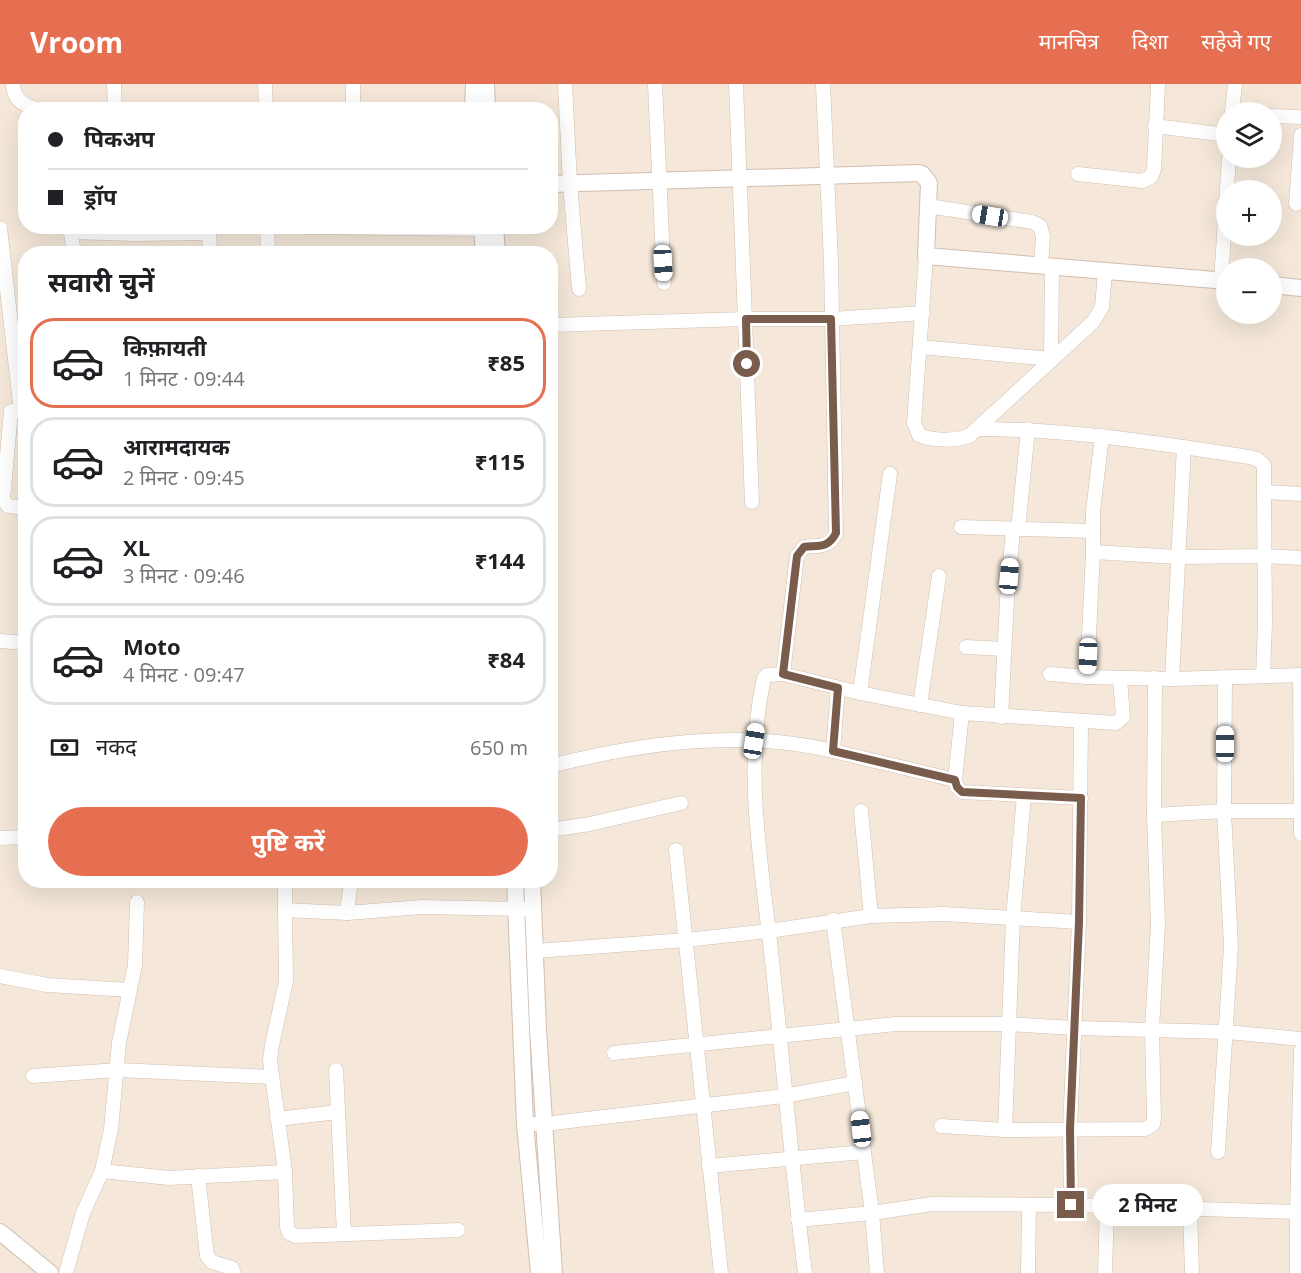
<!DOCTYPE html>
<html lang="hi">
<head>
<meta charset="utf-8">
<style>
	:root { --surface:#fff; --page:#f2f2f2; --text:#202124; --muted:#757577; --line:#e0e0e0; --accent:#e76f51 }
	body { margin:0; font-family:"Open Sans","Noto Sans Devanagari",sans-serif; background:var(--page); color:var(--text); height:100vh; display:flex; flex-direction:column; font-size:22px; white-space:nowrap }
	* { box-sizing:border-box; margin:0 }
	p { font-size:20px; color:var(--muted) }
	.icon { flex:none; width:33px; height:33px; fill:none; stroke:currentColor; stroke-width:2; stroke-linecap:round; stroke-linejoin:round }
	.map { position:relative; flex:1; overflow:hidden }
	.side { position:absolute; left:18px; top:162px; width:540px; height:642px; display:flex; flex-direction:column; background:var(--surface); border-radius:24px; box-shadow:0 6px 24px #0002 }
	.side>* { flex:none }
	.guide { position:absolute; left:18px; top:18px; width:540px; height:132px; border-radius:24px; box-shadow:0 6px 24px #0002; display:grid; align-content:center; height:132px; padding:0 30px; background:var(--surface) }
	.controls { position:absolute; left:1216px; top:18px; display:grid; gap:12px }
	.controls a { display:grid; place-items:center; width:66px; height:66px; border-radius:50%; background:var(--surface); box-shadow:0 6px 24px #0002; font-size:30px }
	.end { position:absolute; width:27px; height:27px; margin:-14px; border:8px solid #7a5c4d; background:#fff; box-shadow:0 0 0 3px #fff }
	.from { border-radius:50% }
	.bubble { position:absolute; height:42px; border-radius:21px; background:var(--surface); box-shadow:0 6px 24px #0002; font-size:20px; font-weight:700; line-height:42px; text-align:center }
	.car { position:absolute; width:18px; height:36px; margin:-18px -9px; border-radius:8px; box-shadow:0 0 4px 2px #0007; background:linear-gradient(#fff 24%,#345 0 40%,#fff 0 76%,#345 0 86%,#fff 0) }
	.guide b { display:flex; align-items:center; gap:21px; height:57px; font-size:22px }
	.guide b+b { border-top:2px solid var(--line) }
	.guide i { width:15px; height:15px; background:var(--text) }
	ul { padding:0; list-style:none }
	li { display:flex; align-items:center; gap:18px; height:90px; margin:0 12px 9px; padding:0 18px; border:3px solid var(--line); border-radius:24px }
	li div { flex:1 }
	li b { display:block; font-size:22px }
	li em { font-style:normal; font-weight:700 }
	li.current { border-color:var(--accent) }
	li>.icon { width:54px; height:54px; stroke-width:1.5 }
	h2 { padding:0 30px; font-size:27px; line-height:72px }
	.pay { display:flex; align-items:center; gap:15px; height:66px; padding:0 30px; font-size:22px }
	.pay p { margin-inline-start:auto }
	.primary-button { display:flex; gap:12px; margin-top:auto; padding:12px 30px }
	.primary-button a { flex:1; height:69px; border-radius:36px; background:var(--accent); color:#fff; font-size:24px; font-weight:700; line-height:69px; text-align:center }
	header { display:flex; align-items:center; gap:36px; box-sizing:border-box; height:84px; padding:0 30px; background:var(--accent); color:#fff }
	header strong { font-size:28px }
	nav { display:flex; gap:33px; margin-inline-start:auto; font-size:21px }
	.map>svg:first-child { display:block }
	.residential { fill:#f5e8da; fill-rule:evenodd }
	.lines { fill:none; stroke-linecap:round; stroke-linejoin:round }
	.minor-casing { stroke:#d1beb0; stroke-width:15 }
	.tertiary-casing { stroke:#d1beb0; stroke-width:18 }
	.minor { stroke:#fff; stroke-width:14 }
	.tertiary { stroke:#fff; stroke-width:16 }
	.route { stroke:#7a5c4d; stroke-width:8 }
</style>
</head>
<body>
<header>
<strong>Vroom</strong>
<nav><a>मानचित्र</a><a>दिशा</a><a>सहेजे गए</a></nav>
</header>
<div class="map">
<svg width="1301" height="1189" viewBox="0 0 1301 1189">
	<rect width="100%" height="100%" fill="#fdf6ec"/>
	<!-- residential -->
	<path class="residential" d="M 0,0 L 1301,0 L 1301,1189 L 0,1189 ZM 26,26 L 550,26 L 550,142 L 26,142 ZM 1227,28 L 1272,28 L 1272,74 L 1227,74 ZM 1227,106 L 1272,106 L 1272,152 L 1227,152 ZM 26,170 L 550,170 L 550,796 L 26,796 ZM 1227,184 L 1272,184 L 1272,230 L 1227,230 Z"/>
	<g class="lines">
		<defs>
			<g id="minor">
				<path d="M 13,0 C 14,18 24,21 40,26"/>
				<path d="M 114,0 L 115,26"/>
				<path d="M 265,0 L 266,26"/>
				<path d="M 353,0 L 353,26"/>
				<path d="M 565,0 L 570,100 L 579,205"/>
				<path d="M 655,0 L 664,199"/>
				<path d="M 736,0 L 752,418"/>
				<path d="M 1232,28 L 1235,0"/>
				<path d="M 1272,32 L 1301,33"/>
				<path d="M 1155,42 L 1227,51"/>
				<path d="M 1078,90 L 1142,97 L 1151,93 L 1154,85 L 1158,0"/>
				<path d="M 1296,120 L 1301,51"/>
				<path d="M 928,122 L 1032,138 L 1040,142 L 1043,152 L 1041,182"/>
				<path d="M 70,142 L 74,170"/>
				<path d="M 209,142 L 210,170"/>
				<path d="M 267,142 L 268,170"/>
				<path d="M 282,142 L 307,142"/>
				<path d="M 307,143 L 482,145"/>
				<path d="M 0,144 L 21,328"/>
				<path d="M 71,148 L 135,150 L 209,149"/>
				<path d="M 926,172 L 914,339 L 919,351 C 933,357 954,357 969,352 L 1093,238 L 1102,223 L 1105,188"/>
				<path d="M 1221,197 L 1229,74"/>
				<path d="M 550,241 L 746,235 L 831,235 L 923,229"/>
				<path d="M 921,263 L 1051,275 L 1052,183"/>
				<path d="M 11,327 L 3,415 L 8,422 L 26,424"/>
				<path d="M 978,345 C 1069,345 1159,359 1249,373 L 1257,375 L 1264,381 L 1264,408 L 1301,410"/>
				<path d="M 1102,352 L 1093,427 L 1093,468 L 1178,473 L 1264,472 L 1301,474"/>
				<path d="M 961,443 L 1093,447"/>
				<path d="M 1018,445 L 1028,345"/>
				<path d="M 0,557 L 26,559"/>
				<path d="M 966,563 L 1004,565"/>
				<path d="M 783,590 L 797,472 L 804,463 C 819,461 828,465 836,449 L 831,178 L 823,0"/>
				<path d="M 1050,590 L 1087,593 L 1093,468"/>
				<path d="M 1300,591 L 1301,750"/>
				<path d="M 1263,592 L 1265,539 L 1264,408"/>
				<path d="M 1087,593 L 1172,595 L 1301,591"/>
				<path d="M 1172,595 L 1184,363"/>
				<path d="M 860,609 L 890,390"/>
				<path d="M 920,621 L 939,492"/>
				<path d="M 1001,633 L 1007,516 L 1013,445"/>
				<path d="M 1081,637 L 1079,838 L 1070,1045 L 1071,1121 L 1297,1128"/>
				<path d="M 833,667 L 955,696 L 962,629"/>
				<path d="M 550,682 C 641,659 740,645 833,667 L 838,604"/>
				<path d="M 955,696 L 957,703 L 962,708 L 1081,714"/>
				<path d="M 1024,712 L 1013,834 L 1005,1046 L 1145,1045 L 1153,1040 L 1154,1034 L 1152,946 L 1158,840 L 1154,731 L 1155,594"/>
				<path d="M 861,727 L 871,832"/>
				<path d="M 1154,731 L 1224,727 L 1301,727"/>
				<path d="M 550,746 L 590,740 L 681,719"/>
				<path d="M 0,754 L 26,753"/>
				<path d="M 676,766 L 721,1189"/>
				<path d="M 285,826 L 285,796"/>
				<path d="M 347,829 L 351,796"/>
				<path d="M 833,836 L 872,1129 L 877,1189"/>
				<path d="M 536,867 L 686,856 L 769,847 L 871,832 L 944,830 L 1079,838"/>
				<path d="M 0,892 L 47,901 L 130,906"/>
				<path d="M 1301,966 L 1297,1128 L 1297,1145 L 1301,1146"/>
				<path d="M 614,969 L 896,940 L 1008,940 L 1073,944 L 1227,948 L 1301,955"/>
				<path d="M 336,986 L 344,1149"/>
				<path d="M 33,992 L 118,986 L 271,993"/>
				<path d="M 277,1035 L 338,1028"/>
				<path d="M 525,1040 L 544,1040 L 784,1012 L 855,999"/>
				<path d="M 941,1042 L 1005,1046"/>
				<path d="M 1218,1068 L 1231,862 L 1224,727 L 1225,593"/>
				<path d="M 709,1082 L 864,1068"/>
				<path d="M 102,1087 L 169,1094 L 285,1088"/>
				<path d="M 198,1092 L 207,1172 L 212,1178 L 232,1184 L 234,1189"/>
				<path d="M 1190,1125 L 1192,1189"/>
				<path d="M 798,1136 L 872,1129 L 932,1120 L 1071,1121"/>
				<path d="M 458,1146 L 296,1152 L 289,1149 L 287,1143 L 285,1088 L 270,976 L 272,961 L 286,897 L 285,826 L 347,829 L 422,823 L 525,825"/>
				<path d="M 66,1189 L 83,1129 L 102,1087 L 111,1045 L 119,959 L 135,881 L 137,818"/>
				<path d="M 805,1189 C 792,1085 783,980 772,876 C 762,782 743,688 764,594 L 767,591 L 783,590 L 860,609 L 962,629 L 1116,639 L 1123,633 L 1120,594"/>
				<path d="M 1028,1189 L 1029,1121"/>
				<path d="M 1105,1189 L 1107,1122"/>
				<path d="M 1297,1189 L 1297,1145"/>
			</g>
			<g id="tertiary">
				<path d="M 486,0 L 487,26"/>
				<path d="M 473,26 L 474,0"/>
				<path d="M 550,100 L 919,89 L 922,90 L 929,99 L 926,172 L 1227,197"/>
				<path d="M 482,142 L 484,170"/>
				<path d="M 495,142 L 497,170"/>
				<path d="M 1272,201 L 1301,204"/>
				<path d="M 515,796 L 525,1040 L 539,1189"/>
				<path d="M 532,796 L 538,946 L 554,1189"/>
				<path d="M 0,1148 L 50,1189"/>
			</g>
		</defs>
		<!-- minor casing -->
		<use href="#minor" class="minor-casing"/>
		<!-- tertiary casing -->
		<use href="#tertiary" class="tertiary-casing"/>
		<!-- minor -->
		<use href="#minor" class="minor"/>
		<!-- tertiary -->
		<use href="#tertiary" class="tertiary"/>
	</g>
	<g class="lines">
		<!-- route -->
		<path class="route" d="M 747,280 L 746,235 L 831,235 L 836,449 C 828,465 818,461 804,463 L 797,472 L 783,590 L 838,604 L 833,667 L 955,696 L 957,703 L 962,708 L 1081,714 L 1079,838 L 1070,1045 L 1071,1121"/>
	</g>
</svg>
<div class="controls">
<a><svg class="icon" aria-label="layers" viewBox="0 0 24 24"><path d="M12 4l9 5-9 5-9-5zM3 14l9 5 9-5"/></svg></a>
<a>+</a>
<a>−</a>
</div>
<i class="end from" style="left:747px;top:280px"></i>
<i class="end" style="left:1071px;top:1121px"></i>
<div class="bubble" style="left:1092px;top:1100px;width:111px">2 मिनट</div>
<i class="car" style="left:990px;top:132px;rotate:279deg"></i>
<i class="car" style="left:663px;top:179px;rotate:177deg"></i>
<i class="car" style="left:1009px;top:492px;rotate:5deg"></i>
<i class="car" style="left:1088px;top:572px;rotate:182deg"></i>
<i class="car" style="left:754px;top:657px;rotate:9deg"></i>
<i class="car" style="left:1225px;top:660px;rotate:0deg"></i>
<i class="car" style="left:861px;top:1045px;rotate:353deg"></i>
<div class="guide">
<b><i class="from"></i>पिकअप</b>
<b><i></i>ड्रॉप</b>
</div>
<section class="side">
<h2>सवारी चुनें</h2>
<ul>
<li class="current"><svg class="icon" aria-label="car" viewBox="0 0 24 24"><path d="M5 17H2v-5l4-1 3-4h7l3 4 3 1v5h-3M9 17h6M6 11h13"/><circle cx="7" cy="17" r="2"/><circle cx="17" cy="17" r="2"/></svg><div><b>किफ़ायती</b><p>1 मिनट · 09:44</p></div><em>₹85</em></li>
<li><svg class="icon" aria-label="car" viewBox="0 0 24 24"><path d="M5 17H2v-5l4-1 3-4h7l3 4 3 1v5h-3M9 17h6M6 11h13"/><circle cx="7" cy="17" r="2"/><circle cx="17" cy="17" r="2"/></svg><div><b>आरामदायक</b><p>2 मिनट · 09:45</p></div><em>₹115</em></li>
<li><svg class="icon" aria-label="car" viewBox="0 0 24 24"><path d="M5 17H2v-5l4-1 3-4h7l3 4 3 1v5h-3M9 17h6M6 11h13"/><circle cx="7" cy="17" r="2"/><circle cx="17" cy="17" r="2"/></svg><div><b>XL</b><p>3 मिनट · 09:46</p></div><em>₹144</em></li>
<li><svg class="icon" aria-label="car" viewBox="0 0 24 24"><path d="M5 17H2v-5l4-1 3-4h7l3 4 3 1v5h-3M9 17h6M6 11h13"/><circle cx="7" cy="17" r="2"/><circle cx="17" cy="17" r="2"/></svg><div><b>Moto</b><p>4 मिनट · 09:47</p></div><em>₹84</em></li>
</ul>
<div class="pay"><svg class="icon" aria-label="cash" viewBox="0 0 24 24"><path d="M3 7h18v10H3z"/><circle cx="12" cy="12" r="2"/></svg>नकद<p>650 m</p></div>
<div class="primary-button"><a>पुष्टि करें</a></div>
</section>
</div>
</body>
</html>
